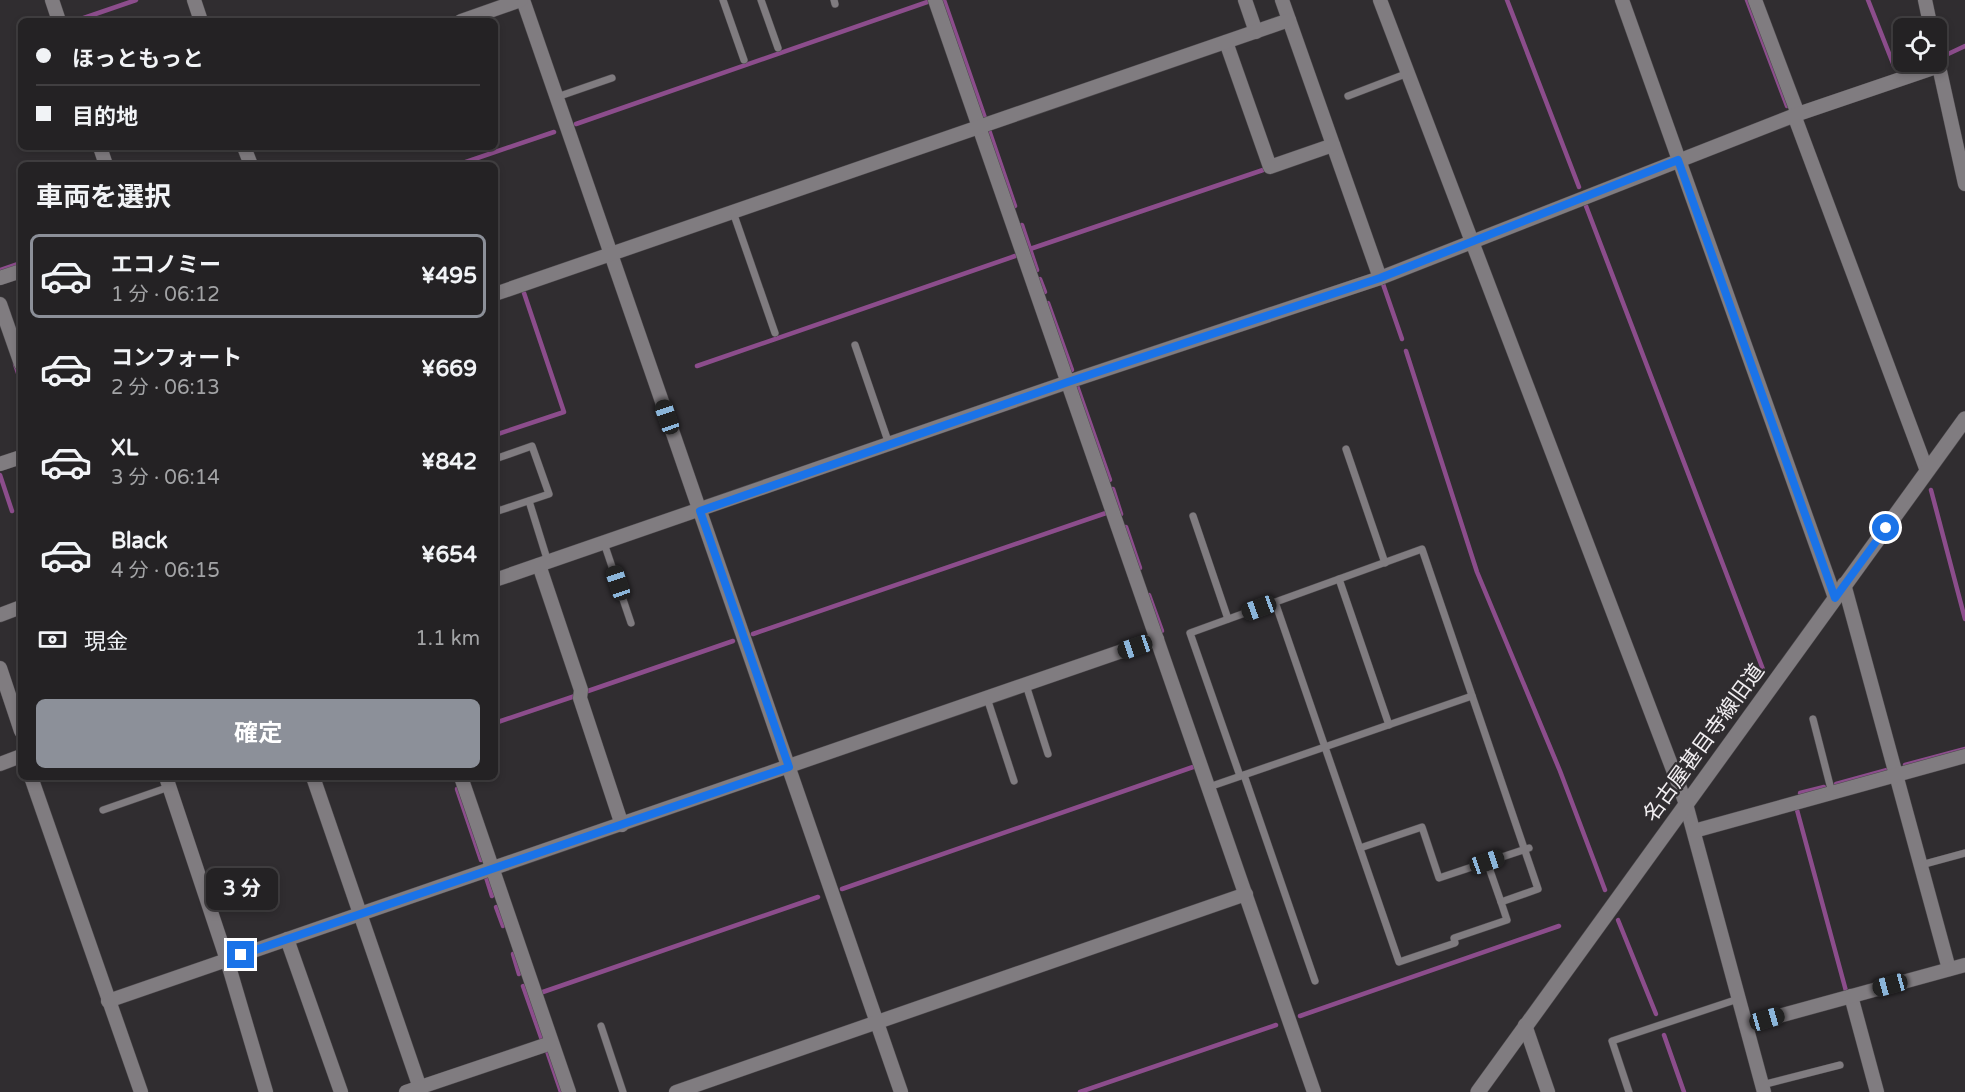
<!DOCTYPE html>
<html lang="ja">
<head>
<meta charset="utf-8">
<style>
	:root { --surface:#242224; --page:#302f31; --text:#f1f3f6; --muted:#a3a4a6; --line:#413f41; --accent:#8c9099 }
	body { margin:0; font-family:"Varela Round","Noto Sans JP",sans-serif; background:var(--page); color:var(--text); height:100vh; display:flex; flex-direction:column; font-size:22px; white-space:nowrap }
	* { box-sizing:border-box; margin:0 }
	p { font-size:20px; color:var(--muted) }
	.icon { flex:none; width:33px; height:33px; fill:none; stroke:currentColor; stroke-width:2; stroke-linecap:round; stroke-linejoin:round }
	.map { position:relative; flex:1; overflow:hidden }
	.sheet { position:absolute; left:18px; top:162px; width:480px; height:618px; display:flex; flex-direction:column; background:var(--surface); border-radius:9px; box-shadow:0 3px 9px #0003,0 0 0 2px var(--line) }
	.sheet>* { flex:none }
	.guide { position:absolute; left:18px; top:18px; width:480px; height:132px; border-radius:9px; box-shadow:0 3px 9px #0003,0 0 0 2px var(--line); display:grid; align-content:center; height:132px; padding:0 18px; background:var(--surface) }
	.buttons { position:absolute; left:1893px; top:18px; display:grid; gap:12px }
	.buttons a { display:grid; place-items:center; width:54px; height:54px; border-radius:9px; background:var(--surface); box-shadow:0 3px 9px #0003,0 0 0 2px var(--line); font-size:30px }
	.end { position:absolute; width:27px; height:27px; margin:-14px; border:8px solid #1a73e8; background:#fff; box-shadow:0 0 0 3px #fff }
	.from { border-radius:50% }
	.bubble { position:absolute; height:42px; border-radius:9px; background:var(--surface); box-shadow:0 3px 9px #0003,0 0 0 2px var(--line); font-size:20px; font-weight:700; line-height:42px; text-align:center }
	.car { position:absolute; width:18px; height:36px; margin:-18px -9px; border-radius:8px; box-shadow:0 0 4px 2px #0007; background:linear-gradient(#222 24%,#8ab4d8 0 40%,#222 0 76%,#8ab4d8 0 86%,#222 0) }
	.guide b { display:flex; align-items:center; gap:21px; height:57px; font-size:22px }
	.guide b+b { border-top:2px solid var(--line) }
	.guide i { width:15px; height:15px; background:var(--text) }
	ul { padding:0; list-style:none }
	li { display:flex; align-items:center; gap:18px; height:84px; margin:0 12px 9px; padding:0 6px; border:3px solid transparent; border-radius:9px }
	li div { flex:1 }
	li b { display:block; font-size:22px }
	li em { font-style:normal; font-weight:700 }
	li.current { border-color:var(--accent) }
	li>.icon { width:54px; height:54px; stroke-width:1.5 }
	h2 { padding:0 18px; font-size:27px; line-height:72px }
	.pay { display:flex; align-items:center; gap:15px; height:66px; padding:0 18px; font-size:22px }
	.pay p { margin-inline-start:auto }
	.action { display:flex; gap:12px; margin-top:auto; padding:12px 18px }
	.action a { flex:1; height:69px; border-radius:9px; background:var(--accent); color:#fff; font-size:24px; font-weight:700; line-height:69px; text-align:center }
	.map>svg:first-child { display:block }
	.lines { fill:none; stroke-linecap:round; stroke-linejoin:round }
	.stream { stroke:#8c4d8c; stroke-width:4.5 }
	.lane-casing { stroke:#4c494c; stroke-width:8 }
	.street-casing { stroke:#4c494c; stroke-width:15 }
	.secondary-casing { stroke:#4c494c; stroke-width:16 }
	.lane { stroke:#807c80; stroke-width:7 }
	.street { stroke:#807c80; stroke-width:14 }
	.secondary { stroke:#807c80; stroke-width:15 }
	.route { stroke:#1a73e8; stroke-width:8 }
	.labels { text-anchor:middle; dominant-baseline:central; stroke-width:4.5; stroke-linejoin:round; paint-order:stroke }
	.street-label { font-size:21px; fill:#f1eef1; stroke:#302d30 }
</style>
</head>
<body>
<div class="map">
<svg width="1965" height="1092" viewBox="0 0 1965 1092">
	<rect width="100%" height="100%" fill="#302d30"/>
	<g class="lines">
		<!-- stream -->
		<g class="stream">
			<path d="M 944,0 L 985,118"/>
			<path d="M 1507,0 L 1579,187"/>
			<path d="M 1747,0 L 1787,106"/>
			<path d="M 1868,0 L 1894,66"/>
			<path d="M 75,21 L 136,0"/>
			<path d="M 1948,54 L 1965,46"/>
			<path d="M 576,124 L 930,1"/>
			<path d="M 989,130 L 1015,206"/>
			<path d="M 457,165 L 554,132"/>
			<path d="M 1586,206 L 1764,672"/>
			<path d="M 1022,225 L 1037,270"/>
			<path d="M 1030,249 L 1263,170"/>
			<path d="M 0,270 L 21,263"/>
			<path d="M 1040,279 L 1045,292"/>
			<path d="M 1383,284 L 1402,339"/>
			<path d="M 1048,303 L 1072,370"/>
			<path d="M 1406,351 L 1477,572 L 1560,771 L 1605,890"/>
			<path d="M 15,364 L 20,379"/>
			<path d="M 697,366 L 1015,256"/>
			<path d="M 1077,386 L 1110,480"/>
			<path d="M 495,435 L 564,412 L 524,293"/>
			<path d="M 0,475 L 12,511"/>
			<path d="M 1113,489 L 1121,514"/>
			<path d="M 1931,490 L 1965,619"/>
			<path d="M 1126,527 L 1140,568"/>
			<path d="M 1149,595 L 1162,631"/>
			<path d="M 753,634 L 1106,513"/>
			<path d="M 588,691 L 733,641"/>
			<path d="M 495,723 L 578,695"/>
			<path d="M 1905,765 L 1965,749"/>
			<path d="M 1836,784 L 1887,770"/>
			<path d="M 457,789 L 481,860"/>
			<path d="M 1800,793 L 1824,787"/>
			<path d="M 1797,810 L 1846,991"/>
			<path d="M 486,877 L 492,896"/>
			<path d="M 842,889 L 1193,767"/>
			<path d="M 496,907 L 503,926"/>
			<path d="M 1618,920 L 1656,1014"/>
			<path d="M 513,954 L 519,974"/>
			<path d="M 523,986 L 542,1040"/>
			<path d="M 540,993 L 818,897"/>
			<path d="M 1300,1016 L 1559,926"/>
			<path d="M 1664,1035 L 1684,1092"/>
			<path d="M 546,1048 L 561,1092"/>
			<path d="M 1080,1092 L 1276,1025"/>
		</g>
		<defs>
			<g id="lane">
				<path d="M 723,0 L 744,60"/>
				<path d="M 761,0 L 778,48"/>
				<path d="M 834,0 L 835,4"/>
				<path d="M 1348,96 L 1408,73"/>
				<path d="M 557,97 L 612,78"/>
				<path d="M 733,212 L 775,333"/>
				<path d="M 855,345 L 889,444"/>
				<path d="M 1346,449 L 1385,563"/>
				<path d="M 495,459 L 532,446 L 549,494 L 498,511 L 495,502"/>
				<path d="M 529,501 L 548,562"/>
				<path d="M 1193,516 L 1228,619"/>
				<path d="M 604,543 L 631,623"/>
				<path d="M 1339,579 L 1389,725"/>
				<path d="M 1026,685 L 1048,754"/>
				<path d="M 987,698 L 1014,781"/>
				<path d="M 1813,719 L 1832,793"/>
				<path d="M 1244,775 L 1315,981"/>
				<path d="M 1240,776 L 1190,633 L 1422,549 L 1538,889 L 1501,902 L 1507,920 L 1454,938 L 1455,943 L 1399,962 L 1275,602"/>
				<path d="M 1209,787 L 1472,696"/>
				<path d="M 103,810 L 169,787"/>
				<path d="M 1360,848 L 1422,827 L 1439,878 L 1529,848"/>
				<path d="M 1487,862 L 1501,902"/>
				<path d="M 1921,865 L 1965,853"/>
				<path d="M 601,1026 L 623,1092"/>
				<path d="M 1762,1085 L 1840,1065"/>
				<path d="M 1629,1092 L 1612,1041 L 1738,999"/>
			</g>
			<g id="street">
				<path d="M 52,0 L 59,21"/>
				<path d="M 194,0 L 201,21"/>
				<path d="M 523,0 L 901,1092"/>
				<path d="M 935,0 L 1314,1092"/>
				<path d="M 1245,0 L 1256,32"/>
				<path d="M 1282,0 L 1380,278"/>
				<path d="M 1380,0 L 1686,804 L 1764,1092"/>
				<path d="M 1622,0 L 1835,598"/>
				<path d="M 1755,0 L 1798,114"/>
				<path d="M 1925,0 L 1931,28"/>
				<path d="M 461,21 L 521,0"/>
				<path d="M 1226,42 L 1270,167 L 1333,145"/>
				<path d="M 1936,53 L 1965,184"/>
				<path d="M 1794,115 L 1927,471"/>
				<path d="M 100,147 L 106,165"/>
				<path d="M 244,147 L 251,165"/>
				<path d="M 0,278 L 21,271"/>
				<path d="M 495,294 L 1289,20"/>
				<path d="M 0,304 L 21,364"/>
				<path d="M 0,464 L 21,457"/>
				<path d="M 539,565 L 581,690 L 580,698 L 622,825"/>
				<path d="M 495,580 L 1068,382 L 1380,278 L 1798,114 L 1939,66"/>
				<path d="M 1844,584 L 1949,969"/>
				<path d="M 0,615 L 21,607"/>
				<path d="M 0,668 L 21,731"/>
				<path d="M 0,764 L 21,756"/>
				<path d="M 31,777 L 141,1092"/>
				<path d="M 166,777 L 227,960 L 266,1092"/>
				<path d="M 313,777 L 420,1088"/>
				<path d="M 461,777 L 569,1092"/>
				<path d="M 1694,831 L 1965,756"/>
				<path d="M 287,939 L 341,1092"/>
				<path d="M 1851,996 L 1877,1092"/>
				<path d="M 108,1001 L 1157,639"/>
				<path d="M 1525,1025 L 1548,1092"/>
				<path d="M 1746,1025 L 1965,965"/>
				<path d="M 406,1092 L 551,1043"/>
				<path d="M 676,1092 L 1246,894"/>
			</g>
			<path id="secondary" d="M 1478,1092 L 1965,419"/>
		</defs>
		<!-- lane casing -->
		<use href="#lane" class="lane-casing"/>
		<!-- street casing -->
		<use href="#street" class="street-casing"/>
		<!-- secondary casing -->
		<use href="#secondary" class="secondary-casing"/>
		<!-- lane -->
		<use href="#lane" class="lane"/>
		<!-- street -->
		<use href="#street" class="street"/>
		<!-- secondary -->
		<use href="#secondary" class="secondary"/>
	</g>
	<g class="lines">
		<!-- route -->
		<path class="route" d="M 241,955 L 789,767 L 700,511 L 1068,382 L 1380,278 L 1678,160 L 1835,598 L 1886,528"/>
	</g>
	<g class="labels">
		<!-- street labels -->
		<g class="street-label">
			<text transform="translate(1704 743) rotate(-54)">名古屋甚目寺線旧道</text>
		</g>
	</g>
</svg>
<div class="buttons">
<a><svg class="icon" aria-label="locate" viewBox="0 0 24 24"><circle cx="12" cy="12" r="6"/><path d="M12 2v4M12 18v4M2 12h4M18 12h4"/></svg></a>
</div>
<i class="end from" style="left:1886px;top:528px"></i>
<i class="end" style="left:241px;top:955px"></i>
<div class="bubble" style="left:206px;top:868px;width:72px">3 分</div>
<i class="car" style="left:667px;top:417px;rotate:341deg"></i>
<i class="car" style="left:618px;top:583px;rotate:341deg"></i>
<i class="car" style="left:1259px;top:608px;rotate:250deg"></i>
<i class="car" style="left:1135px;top:647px;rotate:251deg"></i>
<i class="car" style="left:1487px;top:862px;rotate:71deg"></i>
<i class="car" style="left:1890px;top:985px;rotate:255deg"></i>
<i class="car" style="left:1767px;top:1019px;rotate:74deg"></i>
<div class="guide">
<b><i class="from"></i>ほっともっと</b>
<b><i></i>目的地</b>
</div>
<section class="sheet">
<h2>車両を選択</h2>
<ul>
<li class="current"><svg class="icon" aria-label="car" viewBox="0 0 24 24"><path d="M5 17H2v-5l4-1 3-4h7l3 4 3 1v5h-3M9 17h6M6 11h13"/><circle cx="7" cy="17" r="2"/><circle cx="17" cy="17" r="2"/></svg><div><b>エコノミー</b><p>1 分 · 06:12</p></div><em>¥495</em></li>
<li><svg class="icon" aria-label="car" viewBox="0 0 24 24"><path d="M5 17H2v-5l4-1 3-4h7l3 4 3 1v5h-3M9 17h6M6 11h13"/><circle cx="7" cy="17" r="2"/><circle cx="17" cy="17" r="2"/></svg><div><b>コンフォート</b><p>2 分 · 06:13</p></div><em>¥669</em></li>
<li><svg class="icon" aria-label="car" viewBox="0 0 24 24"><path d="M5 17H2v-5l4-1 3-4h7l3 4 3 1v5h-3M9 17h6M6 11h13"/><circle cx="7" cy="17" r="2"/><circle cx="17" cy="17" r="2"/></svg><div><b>XL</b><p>3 分 · 06:14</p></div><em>¥842</em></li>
<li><svg class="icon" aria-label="car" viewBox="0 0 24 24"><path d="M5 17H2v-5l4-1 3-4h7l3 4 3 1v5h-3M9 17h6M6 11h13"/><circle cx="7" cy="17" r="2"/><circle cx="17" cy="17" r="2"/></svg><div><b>Black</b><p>4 分 · 06:15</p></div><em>¥654</em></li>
</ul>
<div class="pay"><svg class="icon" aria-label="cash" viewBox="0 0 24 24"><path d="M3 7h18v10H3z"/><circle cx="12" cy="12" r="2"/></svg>現金<p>1.1 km</p></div>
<div class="action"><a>確定</a></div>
</section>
</div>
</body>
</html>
